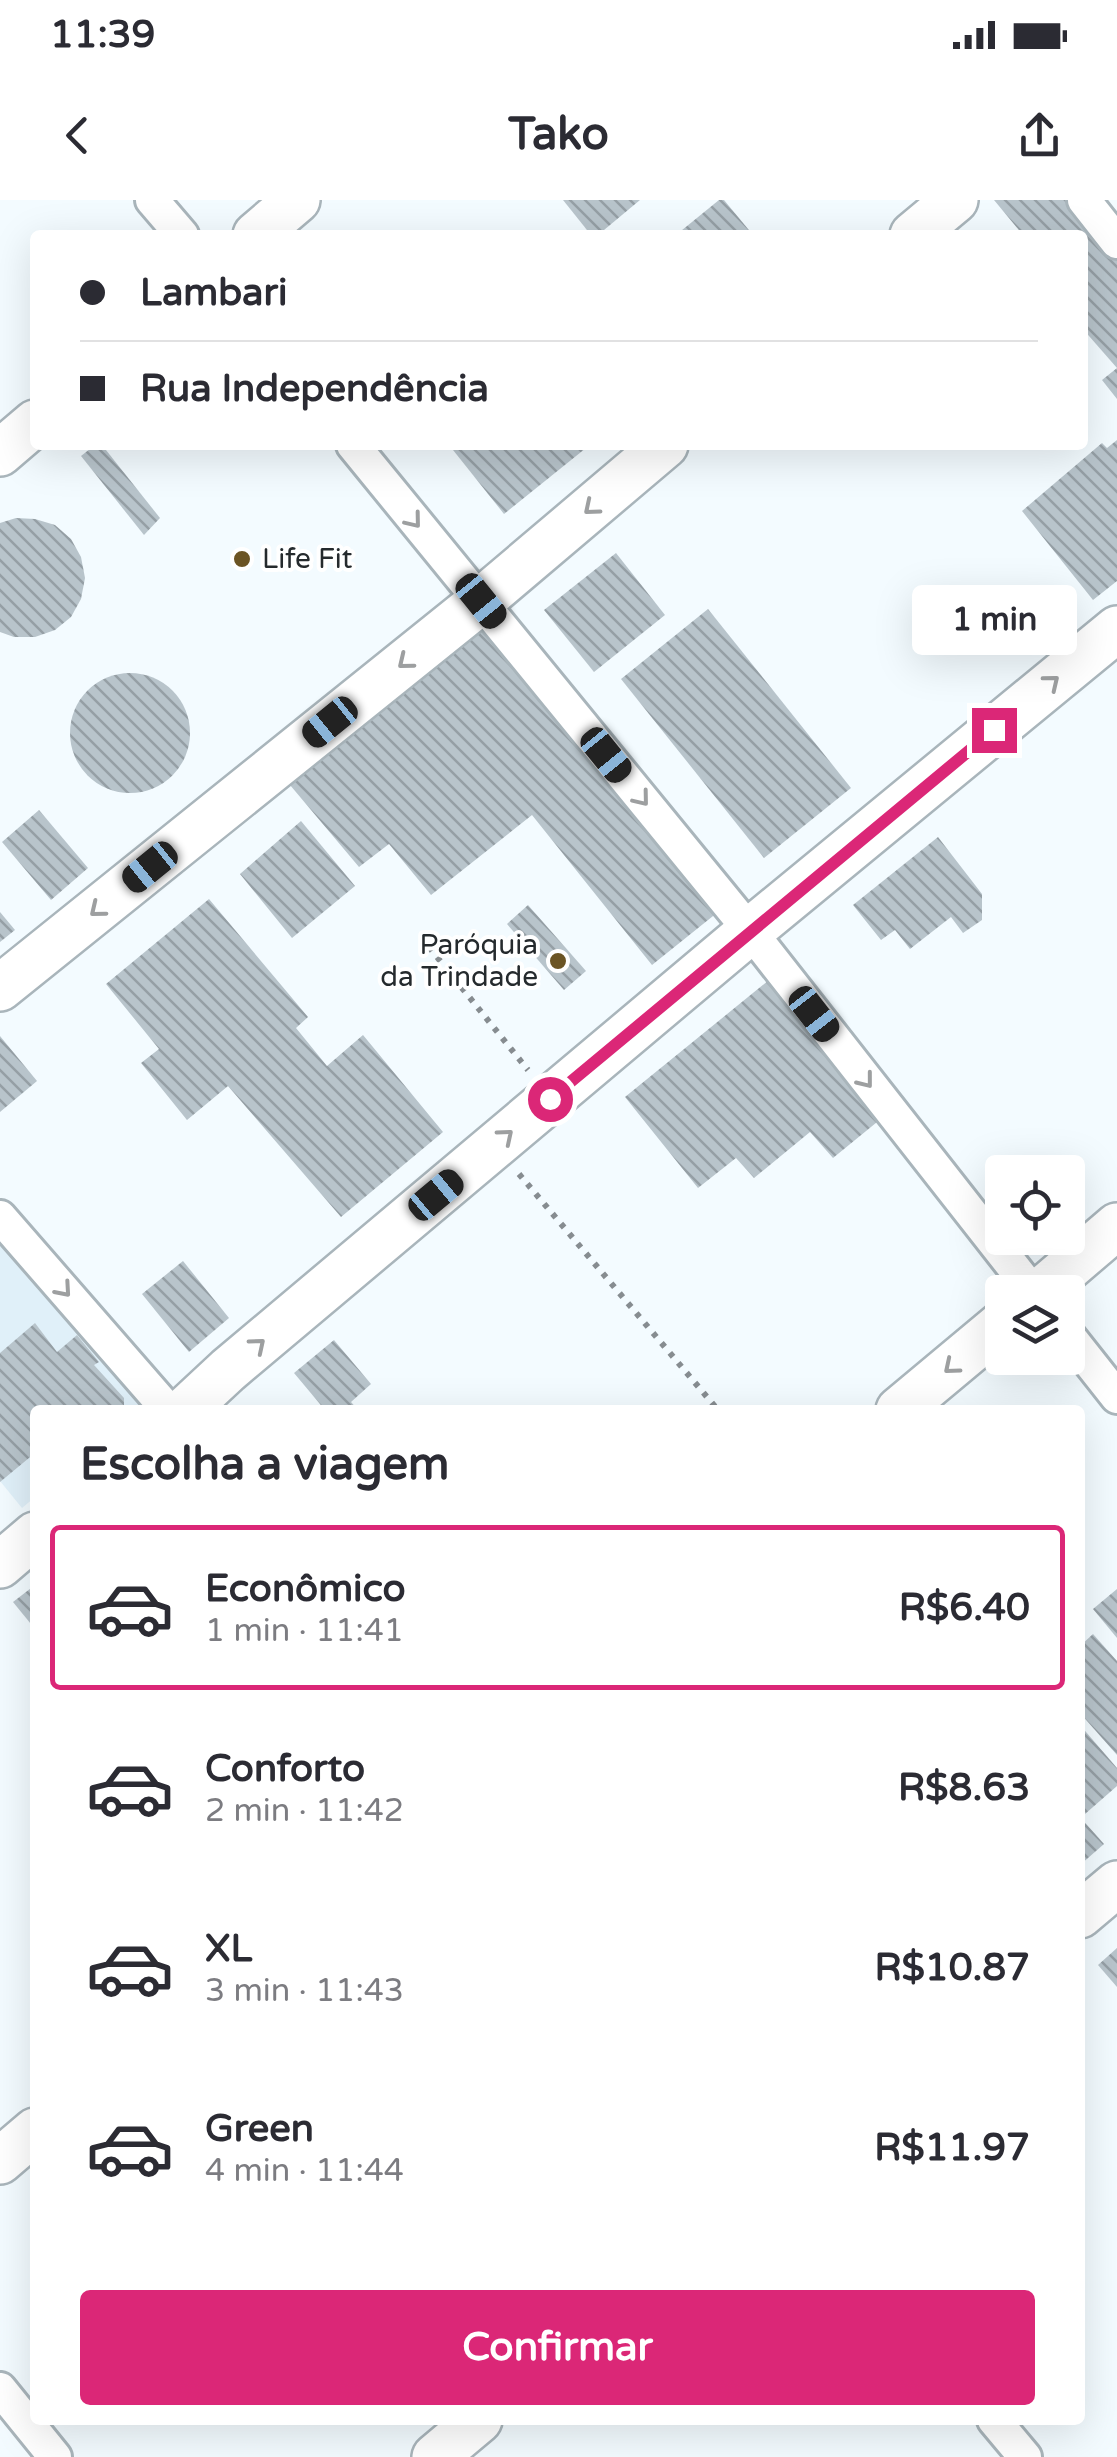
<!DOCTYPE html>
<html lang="pt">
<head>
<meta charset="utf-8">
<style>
	:root { --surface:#fff; --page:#f7f7f7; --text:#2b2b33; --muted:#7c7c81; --line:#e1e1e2; --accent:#db2777 }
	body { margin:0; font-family:"Varela Round",sans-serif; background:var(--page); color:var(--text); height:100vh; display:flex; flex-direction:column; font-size:38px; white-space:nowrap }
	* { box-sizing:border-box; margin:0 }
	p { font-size:32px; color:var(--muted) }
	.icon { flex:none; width:55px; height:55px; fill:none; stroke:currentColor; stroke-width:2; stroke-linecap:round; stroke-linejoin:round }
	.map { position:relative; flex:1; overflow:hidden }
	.details { position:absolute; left:30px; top:1205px; width:1055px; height:1020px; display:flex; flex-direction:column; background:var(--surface); border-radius:10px; box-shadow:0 10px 40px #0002 }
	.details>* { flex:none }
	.banner { position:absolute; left:30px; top:30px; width:1058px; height:220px; border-radius:10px; box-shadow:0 10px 40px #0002; display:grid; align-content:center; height:220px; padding:0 50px; background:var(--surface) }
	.fabs { position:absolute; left:985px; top:955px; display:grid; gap:20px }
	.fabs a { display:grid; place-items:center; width:100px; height:100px; border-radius:10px; background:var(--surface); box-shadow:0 10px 40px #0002; font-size:50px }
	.end { position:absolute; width:45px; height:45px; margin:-22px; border:12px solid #db2777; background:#fff; box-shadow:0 0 0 5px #fff }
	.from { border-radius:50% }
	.bubble { position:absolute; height:70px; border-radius:10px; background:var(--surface); box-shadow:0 10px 40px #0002; font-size:32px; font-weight:800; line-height:70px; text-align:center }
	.car { position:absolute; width:30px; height:60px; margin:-30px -15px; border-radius:12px; box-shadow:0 0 8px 2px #0007; background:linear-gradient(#222 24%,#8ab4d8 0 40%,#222 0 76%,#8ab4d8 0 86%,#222 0) }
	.banner b { display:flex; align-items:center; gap:35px; height:95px; font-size:38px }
	.banner b+b { border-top:2px solid var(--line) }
	.banner i { width:25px; height:25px; background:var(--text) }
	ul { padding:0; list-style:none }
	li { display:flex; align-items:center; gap:30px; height:165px; margin:0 20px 15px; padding:0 30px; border:5px solid transparent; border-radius:10px }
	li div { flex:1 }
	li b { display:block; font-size:38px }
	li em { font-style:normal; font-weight:800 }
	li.selected { border-color:var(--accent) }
	li>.icon { width:90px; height:90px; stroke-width:1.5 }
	h2 { padding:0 50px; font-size:45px; line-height:120px }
	.button { display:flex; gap:20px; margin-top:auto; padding:20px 50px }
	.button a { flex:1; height:115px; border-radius:10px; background:var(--accent); color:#fff; font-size:40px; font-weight:800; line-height:115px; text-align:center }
	.status { display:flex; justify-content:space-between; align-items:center; height:70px; padding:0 50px; background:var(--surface); direction:ltr }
	.status svg { height:28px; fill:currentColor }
	header { display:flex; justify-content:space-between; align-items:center; height:130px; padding:0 50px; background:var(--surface); font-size:45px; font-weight:800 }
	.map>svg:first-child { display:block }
	.built { fill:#e0f0f9 }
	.building { fill:url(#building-back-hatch) }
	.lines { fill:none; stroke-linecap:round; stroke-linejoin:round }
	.street-casing { stroke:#a9b5bb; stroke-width:38 }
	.secondary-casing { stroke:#a9b5bb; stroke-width:50 }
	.path { stroke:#868c90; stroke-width:6; stroke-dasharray:5 8; stroke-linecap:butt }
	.street { stroke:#fff; stroke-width:32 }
	.secondary { stroke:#fff; stroke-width:45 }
	.oneway { stroke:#9d9fa0 }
	.route { stroke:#db2777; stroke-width:12 }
	.poi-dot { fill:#6b5424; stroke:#fff; stroke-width:4 }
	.labels { text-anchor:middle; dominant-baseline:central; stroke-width:8; stroke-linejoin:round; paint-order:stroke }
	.poi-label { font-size:28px; fill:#252a2d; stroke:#fff; text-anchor:start }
</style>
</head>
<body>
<div class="status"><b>11:39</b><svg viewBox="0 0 49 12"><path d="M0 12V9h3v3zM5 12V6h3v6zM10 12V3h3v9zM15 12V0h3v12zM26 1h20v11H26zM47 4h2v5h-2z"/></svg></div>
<header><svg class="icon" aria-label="back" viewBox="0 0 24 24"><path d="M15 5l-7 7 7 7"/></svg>Tako<svg class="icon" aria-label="share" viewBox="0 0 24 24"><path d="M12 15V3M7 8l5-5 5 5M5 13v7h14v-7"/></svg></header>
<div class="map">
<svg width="1117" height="2257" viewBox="0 0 1117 2257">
	<defs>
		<pattern id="building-back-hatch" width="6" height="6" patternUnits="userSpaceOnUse" patternTransform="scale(2.5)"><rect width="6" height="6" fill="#b8c4cb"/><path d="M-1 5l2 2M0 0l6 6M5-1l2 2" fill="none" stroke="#959fa5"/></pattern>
	</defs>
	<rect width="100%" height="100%" fill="#f3fbff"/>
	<!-- built -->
	<path class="built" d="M 0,1034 L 144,1207 L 140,1210 L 35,1210 L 35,1297 L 22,1308 L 0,1281 Z"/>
	<!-- building -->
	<g class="building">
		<path d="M 563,0 L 640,0 L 598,35 L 591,35 Z"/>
		<path d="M 719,0 L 724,0 L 753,35 L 676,35 Z"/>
		<path d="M 994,0 L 1070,0 L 1117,56 L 1117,199 L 1102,180 L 1117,168 L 1082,128 L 1082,35 L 1023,35 Z"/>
		<path d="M 1117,240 L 1117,381 L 1093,400 L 1022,311 L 1102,243 L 1107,248 Z"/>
		<path d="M 95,245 L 102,245 L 160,318 L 144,335 L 81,256 Z"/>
		<path d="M 459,245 L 584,245 L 586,248 L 504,314 L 453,250 Z"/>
		<path d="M 16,318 L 35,319 L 55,325 L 71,339 L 81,357 L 85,378 L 81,399 L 71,417 L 55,430 L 35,437 L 14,437 L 0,432 L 0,323 Z"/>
		<path d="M 616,353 L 665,415 L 594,472 L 544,410 Z"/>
		<path d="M 708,409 L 851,588 L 764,658 L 621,479 Z"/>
		<path d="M 492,419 L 723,708 L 652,765 L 532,615 L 431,695 L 389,644 L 359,667 L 290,585 Z"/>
		<circle cx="130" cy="533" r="60"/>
		<path d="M 39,610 L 88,668 L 51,700 L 2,642 Z"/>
		<path d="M 301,621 L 355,686 L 292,738 L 240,674 Z"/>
		<path d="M 938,637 L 982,694 L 982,720 L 963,733 L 951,717 L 910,749 L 895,730 L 881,740 L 853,705 Z"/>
		<path d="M 209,699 L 308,817 L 296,828 L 327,866 L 363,835 L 443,932 L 341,1017 L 228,886 L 187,920 L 141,863 L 159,849 L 106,784 Z"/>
		<path d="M 528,705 L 586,771 L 564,790 L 507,724 Z"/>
		<path d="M 0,712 L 15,730 L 0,742 Z"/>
		<path d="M 769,780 L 882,918 L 833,958 L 810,932 L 754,978 L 736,958 L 698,988 L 625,897 Z"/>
		<path d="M 0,836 L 37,881 L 0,912 Z"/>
		<path d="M 183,1061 L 229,1118 L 189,1152 L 142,1094 Z"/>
		<path d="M 35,1123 L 57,1152 L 77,1135 L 99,1162 L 94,1165 L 124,1198 L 124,1210 L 35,1210 L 35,1253 L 0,1282 L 0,1153 Z"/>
		<path d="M 334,1140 L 371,1184 L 351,1202 L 358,1210 L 325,1210 L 294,1173 Z"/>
		<path d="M 35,1385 L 35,1429 L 13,1402 Z"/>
		<path d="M 1117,1389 L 1117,1438 L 1093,1409 Z"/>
		<path d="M 1093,1434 L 1117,1461 L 1117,1555 L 1080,1513 L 1080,1446 Z"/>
		<path d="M 1080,1525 L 1117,1568 L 1117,1586 L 1085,1614 L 1080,1608 Z"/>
		<path d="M 1080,1617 L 1104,1644 L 1080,1665 Z"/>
		<path d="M 1117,1748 L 1117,1787 L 1098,1765 Z"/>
	</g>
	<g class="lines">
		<defs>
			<g id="street">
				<path d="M 152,0 L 182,35"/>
				<path d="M 1084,0 L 1117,42"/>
				<path d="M 353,245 L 750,731 L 1033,1092"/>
				<path d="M 0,1017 L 168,1210"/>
				<path d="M 1068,1135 L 1117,1197"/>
				<path d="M 0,2189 L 55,2257"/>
				<path d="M 994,2220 L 1025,2257"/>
			</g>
			<g id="secondary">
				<path d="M 256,35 L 297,0"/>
				<path d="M 913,35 L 955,0"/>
				<path d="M 0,253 L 35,223"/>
				<path d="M 0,788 L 481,401 L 665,245"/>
				<path d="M 1040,1092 L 1117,1026"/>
				<path d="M 185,1210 L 228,1170 L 750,731 L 1117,429"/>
				<path d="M 899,1210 L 1002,1124"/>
				<path d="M 0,1365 L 35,1335"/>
				<path d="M 1080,1715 L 1117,1684"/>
				<path d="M 0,1961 L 35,1931"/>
				<path d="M 435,2257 L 479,2220"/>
			</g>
		</defs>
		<!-- street casing -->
		<use href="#street" class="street-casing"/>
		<!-- secondary casing -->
		<use href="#secondary" class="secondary-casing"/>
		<!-- path -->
		<g class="path">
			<path d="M 429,747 L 528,870"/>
			<path d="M 519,974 L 718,1210"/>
		</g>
		<!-- street -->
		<use href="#street" class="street"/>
		<!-- secondary -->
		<use href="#secondary" class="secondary"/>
	</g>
	<!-- one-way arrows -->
	<defs><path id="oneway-chevron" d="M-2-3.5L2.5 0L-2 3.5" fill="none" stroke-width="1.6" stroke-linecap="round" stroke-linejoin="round" transform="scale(2.5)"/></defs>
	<g class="oneway">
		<use href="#oneway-chevron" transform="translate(591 308) rotate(140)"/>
		<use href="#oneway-chevron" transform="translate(414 321) rotate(51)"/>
		<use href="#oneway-chevron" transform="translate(405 462) rotate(141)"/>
		<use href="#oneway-chevron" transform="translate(1052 482) rotate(-39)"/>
		<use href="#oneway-chevron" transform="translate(642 599) rotate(51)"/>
		<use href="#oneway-chevron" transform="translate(97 710) rotate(141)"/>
		<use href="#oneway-chevron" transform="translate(866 881) rotate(52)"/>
		<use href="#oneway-chevron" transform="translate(506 936) rotate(-40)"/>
		<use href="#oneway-chevron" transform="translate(64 1090) rotate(49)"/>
		<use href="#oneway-chevron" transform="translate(258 1145) rotate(-40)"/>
		<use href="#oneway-chevron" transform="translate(951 1167) rotate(140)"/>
	</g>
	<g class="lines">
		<!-- route -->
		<path class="route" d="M 550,899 L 994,530"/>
	</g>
	<!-- markers -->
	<g class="poi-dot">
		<circle cx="242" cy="359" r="10"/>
		<circle cx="558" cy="761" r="10"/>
	</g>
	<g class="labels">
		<!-- poi labels -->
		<g class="poi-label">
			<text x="262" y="359">Life Fit</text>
			<text x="538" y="745" text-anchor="end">Paróquia<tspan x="538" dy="32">da Trindade</tspan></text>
		</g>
	</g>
</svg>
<div class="fabs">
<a><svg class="icon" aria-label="locate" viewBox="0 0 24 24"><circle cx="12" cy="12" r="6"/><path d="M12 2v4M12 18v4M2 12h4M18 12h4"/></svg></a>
<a><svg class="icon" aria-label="layers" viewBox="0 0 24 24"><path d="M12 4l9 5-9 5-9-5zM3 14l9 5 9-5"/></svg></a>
</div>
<i class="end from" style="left:550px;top:899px"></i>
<i class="end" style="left:994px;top:530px"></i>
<div class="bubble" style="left:912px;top:385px;width:165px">1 min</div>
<i class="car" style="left:481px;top:401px;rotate:141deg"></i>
<i class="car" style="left:330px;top:522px;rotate:231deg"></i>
<i class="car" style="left:606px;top:555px;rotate:141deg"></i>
<i class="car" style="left:150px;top:667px;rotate:231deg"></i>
<i class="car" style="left:814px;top:814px;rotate:142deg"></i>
<i class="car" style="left:436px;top:995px;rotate:50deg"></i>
<div class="banner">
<b><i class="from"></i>Lambari</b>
<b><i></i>Rua Independência</b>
</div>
<section class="details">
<h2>Escolha a viagem</h2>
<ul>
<li class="selected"><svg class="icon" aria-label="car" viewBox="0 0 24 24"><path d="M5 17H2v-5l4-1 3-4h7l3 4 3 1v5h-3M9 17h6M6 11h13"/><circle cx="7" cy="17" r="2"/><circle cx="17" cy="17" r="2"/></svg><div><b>Econômico</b><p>1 min · 11:41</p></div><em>R$6.40</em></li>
<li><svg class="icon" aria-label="car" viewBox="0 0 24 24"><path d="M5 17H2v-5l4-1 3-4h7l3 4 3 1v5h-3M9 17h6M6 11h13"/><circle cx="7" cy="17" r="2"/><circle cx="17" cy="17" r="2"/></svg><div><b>Conforto</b><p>2 min · 11:42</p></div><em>R$8.63</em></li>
<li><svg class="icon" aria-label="car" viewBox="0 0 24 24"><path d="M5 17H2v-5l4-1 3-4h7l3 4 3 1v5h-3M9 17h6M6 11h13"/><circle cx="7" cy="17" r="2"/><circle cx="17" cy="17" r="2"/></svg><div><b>XL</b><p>3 min · 11:43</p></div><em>R$10.87</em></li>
<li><svg class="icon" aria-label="car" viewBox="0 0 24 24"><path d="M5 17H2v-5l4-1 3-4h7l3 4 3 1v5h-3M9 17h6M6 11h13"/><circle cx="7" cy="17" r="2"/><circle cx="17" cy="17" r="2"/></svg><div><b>Green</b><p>4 min · 11:44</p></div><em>R$11.97</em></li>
</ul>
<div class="button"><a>Confirmar</a></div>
</section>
</div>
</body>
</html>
